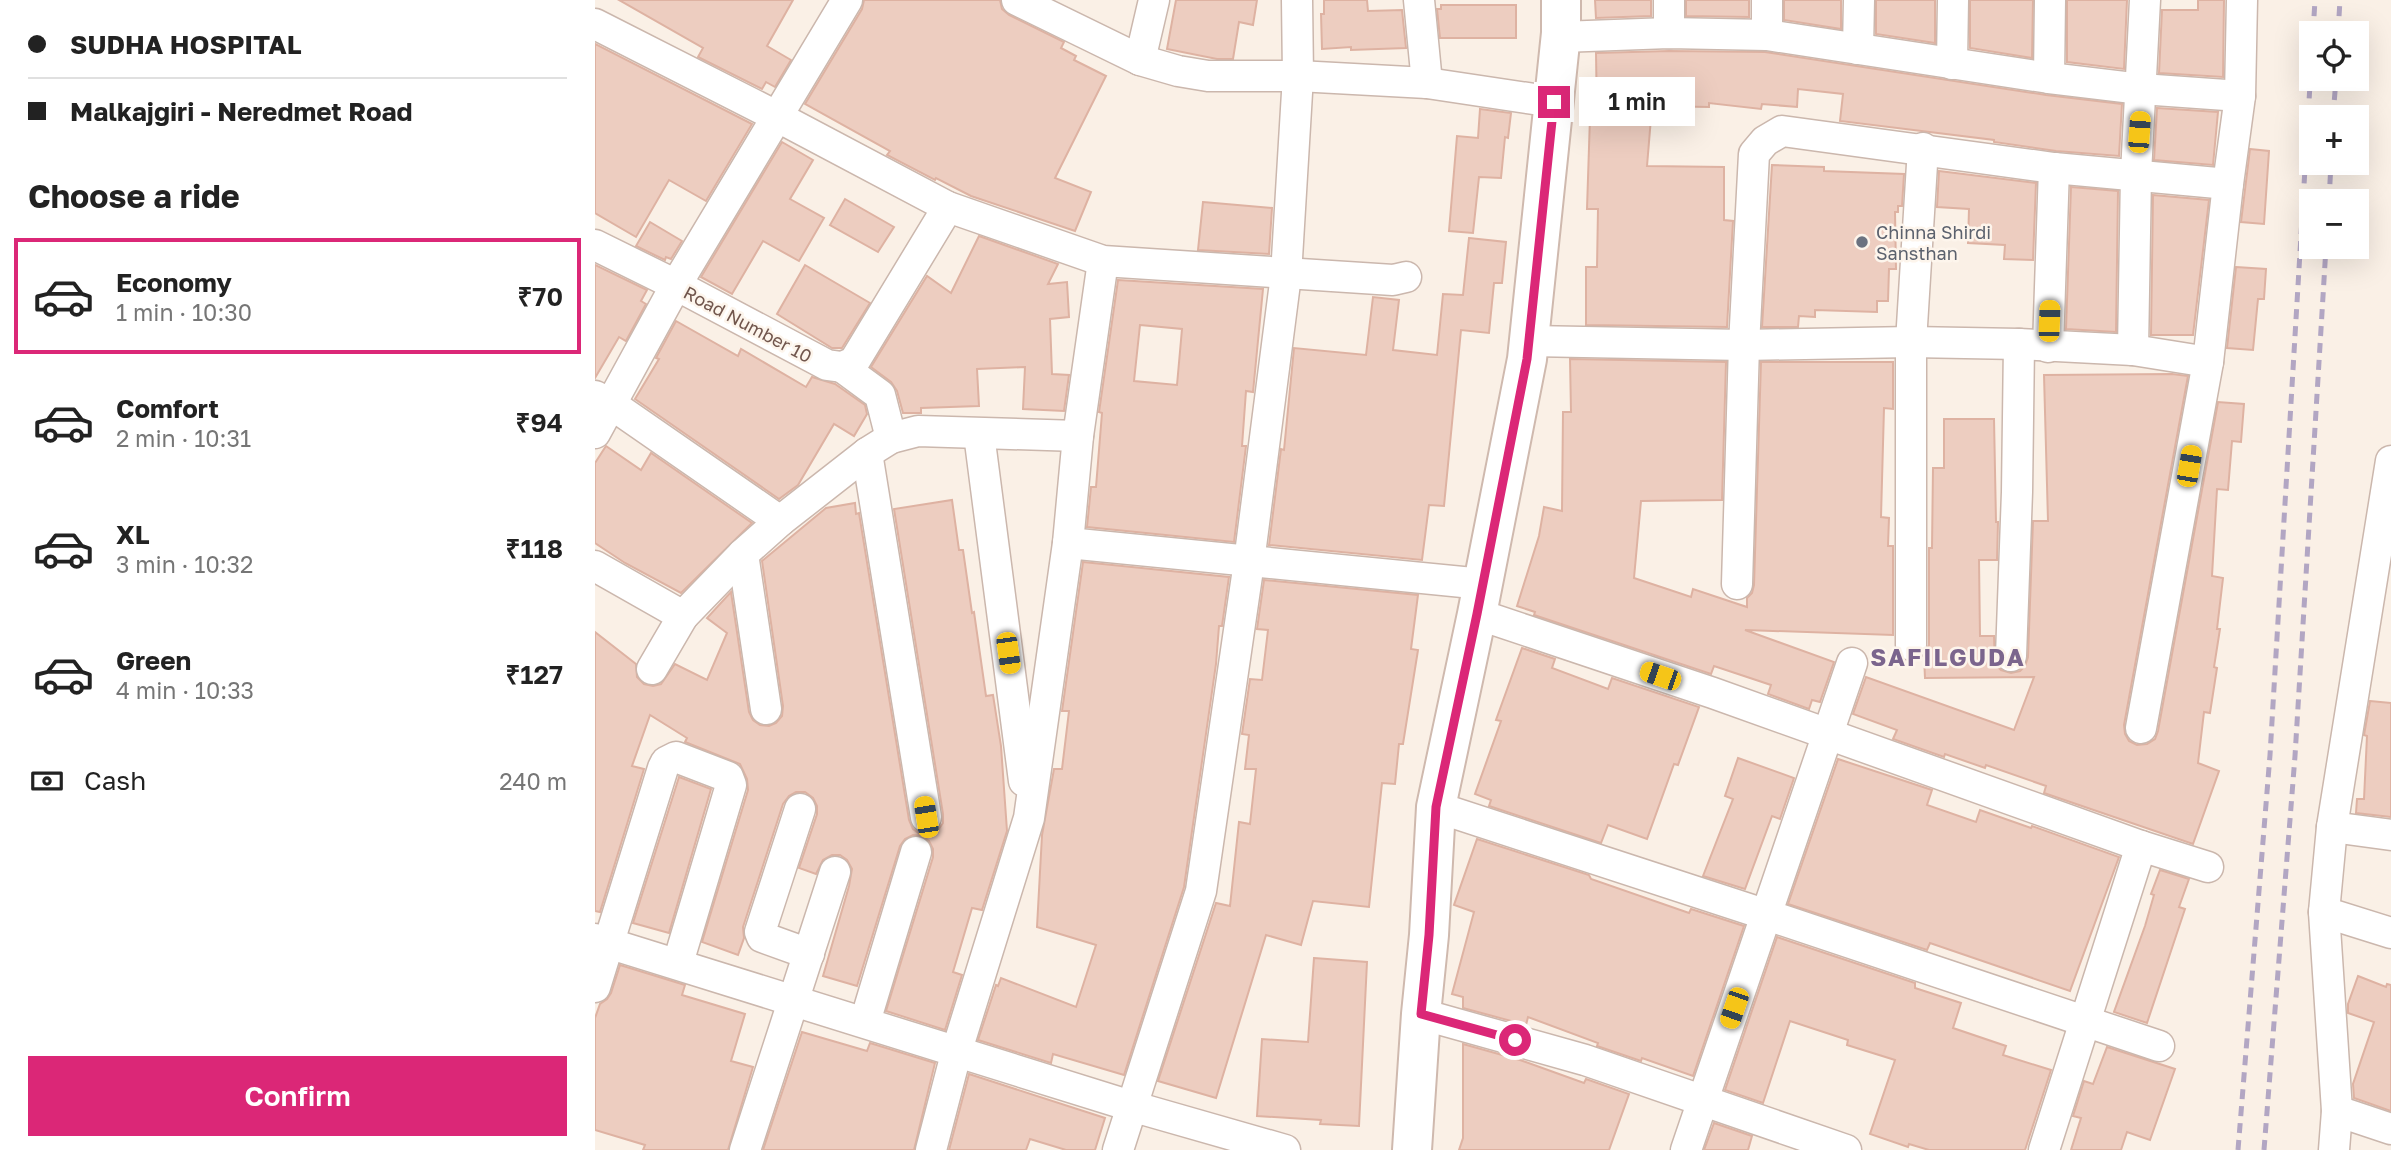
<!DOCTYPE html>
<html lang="en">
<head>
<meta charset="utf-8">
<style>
	:root { --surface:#fff; --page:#f2f2f2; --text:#222; --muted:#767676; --line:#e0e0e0; --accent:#db2777 }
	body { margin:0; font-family:"Golos Text",sans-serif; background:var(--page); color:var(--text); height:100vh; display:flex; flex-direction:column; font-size:26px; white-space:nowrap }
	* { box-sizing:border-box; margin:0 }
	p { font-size:23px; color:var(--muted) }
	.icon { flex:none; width:38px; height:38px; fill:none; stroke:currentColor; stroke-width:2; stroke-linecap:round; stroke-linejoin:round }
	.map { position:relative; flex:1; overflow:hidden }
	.sheet { display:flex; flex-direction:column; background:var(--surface); width:595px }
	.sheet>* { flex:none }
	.hud { display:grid; align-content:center; height:154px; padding:0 28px; background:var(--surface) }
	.tools { position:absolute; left:1704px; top:21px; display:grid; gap:14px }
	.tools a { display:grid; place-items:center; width:70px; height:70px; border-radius:0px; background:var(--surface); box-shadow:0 7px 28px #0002; font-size:35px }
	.end { position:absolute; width:32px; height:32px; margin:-16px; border:9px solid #db2777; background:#fff; box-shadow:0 0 0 4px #fff }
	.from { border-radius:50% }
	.bubble { position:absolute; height:49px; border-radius:0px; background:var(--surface); box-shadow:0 7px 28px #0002; font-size:23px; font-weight:600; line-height:49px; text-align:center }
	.car { position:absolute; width:21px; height:42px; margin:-21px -10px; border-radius:9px; box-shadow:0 0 5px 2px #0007; background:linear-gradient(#f5c518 24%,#345 0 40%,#f5c518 0 76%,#345 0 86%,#f5c518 0) }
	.hud b { display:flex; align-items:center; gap:24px; height:66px; font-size:26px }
	.hud b+b { border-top:2px solid var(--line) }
	.hud i { width:18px; height:18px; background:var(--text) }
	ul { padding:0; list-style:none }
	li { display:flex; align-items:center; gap:21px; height:116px; margin:0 14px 10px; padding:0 14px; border:4px solid transparent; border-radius:0px }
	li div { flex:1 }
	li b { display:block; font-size:26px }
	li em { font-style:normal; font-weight:600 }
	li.on { border-color:var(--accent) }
	li>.icon { width:63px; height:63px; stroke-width:1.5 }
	h2 { padding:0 28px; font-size:32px; line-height:84px }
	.pay { display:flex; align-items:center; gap:18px; height:77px; padding:0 28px; font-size:26px }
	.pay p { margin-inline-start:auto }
	.cta { display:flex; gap:14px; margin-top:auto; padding:14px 28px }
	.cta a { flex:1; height:80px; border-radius:0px; background:var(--accent); color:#fff; font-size:28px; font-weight:600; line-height:80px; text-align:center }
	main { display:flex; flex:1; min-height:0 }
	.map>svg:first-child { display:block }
	.building { fill:#edcdc0; stroke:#deb2a2; stroke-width:2; fill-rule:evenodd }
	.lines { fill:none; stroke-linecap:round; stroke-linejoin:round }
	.minor-casing { stroke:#cbb7ad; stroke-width:33 }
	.secondary-casing { stroke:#cfb9ae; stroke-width:42 }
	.minor { stroke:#fff; stroke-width:30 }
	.secondary { stroke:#fff; stroke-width:38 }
	.rail { stroke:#b2a6c3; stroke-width:5; stroke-dasharray:10 7; stroke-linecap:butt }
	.route { stroke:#db2777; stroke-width:9 }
	.worship-dot { fill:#6b7280; stroke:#fdf5ec; stroke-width:2.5 }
	.labels { text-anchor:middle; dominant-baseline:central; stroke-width:5; stroke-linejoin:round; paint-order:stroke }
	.worship-label { font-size:18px; fill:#5b616d; stroke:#fdf5ec; text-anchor:start }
	.street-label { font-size:18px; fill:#71564d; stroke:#fdf5ec }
	.district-label { font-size:24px; font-weight:bold; letter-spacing:2px; fill:#7b658d; stroke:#fdf5ec }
</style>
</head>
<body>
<main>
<section class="sheet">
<div class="hud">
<b><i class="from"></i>SUDHA HOSPITAL</b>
<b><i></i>Malkajgiri - Neredmet Road</b>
</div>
<h2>Choose a ride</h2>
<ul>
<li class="on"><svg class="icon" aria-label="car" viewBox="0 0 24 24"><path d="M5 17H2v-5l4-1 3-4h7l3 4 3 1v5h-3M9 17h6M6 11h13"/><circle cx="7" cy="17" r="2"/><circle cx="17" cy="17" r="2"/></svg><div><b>Economy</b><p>1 min · 10:30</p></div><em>₹70</em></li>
<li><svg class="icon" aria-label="car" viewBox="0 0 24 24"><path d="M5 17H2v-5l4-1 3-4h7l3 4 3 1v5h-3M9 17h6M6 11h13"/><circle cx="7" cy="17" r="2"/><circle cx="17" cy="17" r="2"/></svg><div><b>Comfort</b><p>2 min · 10:31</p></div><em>₹94</em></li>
<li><svg class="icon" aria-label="car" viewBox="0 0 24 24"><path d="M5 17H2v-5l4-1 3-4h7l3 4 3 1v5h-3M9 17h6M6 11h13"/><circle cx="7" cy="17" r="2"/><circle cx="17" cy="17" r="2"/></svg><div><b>XL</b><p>3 min · 10:32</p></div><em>₹118</em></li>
<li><svg class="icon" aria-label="car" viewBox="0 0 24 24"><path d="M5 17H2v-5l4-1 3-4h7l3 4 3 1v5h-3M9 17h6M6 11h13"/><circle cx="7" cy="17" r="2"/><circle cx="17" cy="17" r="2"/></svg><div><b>Green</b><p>4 min · 10:33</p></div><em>₹127</em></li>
</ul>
<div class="pay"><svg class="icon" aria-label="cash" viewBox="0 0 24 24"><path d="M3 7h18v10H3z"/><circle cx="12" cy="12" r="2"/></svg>Cash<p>240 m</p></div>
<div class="cta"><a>Confirm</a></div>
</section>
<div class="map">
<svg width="1796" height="1150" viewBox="0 0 1796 1150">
	<rect width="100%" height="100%" fill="#faf0e6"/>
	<!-- building -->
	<g class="building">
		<path d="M 24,0 L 198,0 L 172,46 L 196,60 L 180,87 L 171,82 L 167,89 L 103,57 L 108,48 Z"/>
		<path d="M 269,0 L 405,0 L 407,9 L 414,15 L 469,42 L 466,48 L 481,56 L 479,60 L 511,76 L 460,178 L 496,192 L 480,231 L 376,196 L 341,178 L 340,180 L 292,155 L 295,151 L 210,104 L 267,9 Z"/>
		<path d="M 581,0 L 662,0 L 658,25 L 644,22 L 638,59 L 622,59 L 572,49 Z"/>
		<path d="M 729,0 L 772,0 L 773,11 L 807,10 L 811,48 L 756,50 L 756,47 L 727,49 L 726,14 L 729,14 Z"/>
		<path d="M 1000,0 L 1056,0 L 1056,16 L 1001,18 Z"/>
		<path d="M 1091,0 L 1154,0 L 1154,17 L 1091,16 Z"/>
		<path d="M 1189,0 L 1246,0 L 1246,29 L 1189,20 Z"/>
		<path d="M 1281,0 L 1340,0 L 1340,43 L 1281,34 Z"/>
		<path d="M 1375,0 L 1438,0 L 1437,58 L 1375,48 Z"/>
		<path d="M 1472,0 L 1532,0 L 1529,69 L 1472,62 Z"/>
		<path d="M 1603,0 L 1629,0 L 1628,77 L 1564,73 L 1567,10 L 1603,10 Z"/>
		<path d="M 846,5 L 921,5 L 921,38 L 845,38 L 842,9 L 846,9 Z"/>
		<path d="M 0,44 L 157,124 L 111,201 L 74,180 L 41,237 L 0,213 Z"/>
		<path d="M 1074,51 L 1170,52 L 1451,95 L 1527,104 L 1524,156 L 1461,151 L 1399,142 L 1399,140 L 1245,121 L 1248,94 L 1203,89 L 1202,107 L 1167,104 L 1166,109 L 1114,103 L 1114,107 L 1057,106 L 1052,166 L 1129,167 L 1129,220 L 1138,221 L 1132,327 L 991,325 L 991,267 L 1002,267 L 1003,209 L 992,209 L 995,117 L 1002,118 L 1001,53 Z"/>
		<path d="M 1562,108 L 1623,112 L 1618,165 L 1559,160 Z"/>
		<path d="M 885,109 L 916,113 L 913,138 L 910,137 L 906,178 L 884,177 L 878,233 L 854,231 L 862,136 L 883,138 Z"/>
		<path d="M 187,142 L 218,160 L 195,199 L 229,218 L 204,261 L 168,241 L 137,294 L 106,277 Z"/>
		<path d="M 1655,149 L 1674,151 L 1669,224 L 1646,222 Z"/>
		<path d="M 1177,165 L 1229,167 L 1229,171 L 1309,174 L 1307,206 L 1303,206 L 1303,212 L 1300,212 L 1301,269 L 1294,269 L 1293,301 L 1282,301 L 1282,312 L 1220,310 L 1220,317 L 1204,316 L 1203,327 L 1167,327 Z"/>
		<path d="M 1344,171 L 1441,183 L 1438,260 L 1409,259 L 1410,245 L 1373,243 L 1374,209 L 1342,207 Z"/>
		<path d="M 1476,187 L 1523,191 L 1521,332 L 1471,329 Z"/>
		<path d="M 1558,195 L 1614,200 L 1598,335 L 1556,335 Z"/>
		<path d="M 250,199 L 299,227 L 283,252 L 235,225 Z"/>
		<path d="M 608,202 L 677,208 L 674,254 L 603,250 Z"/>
		<path d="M 55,222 L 87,241 L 76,259 L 71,257 L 70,260 L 41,246 Z"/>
		<path d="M 384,236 L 463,264 L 453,284 L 472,282 L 474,317 L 455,319 L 457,374 L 474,375 L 469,411 L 428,409 L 430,367 L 382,369 L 384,406 L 326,408 L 326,413 L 308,413 L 302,391 L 296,382 L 276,367 L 332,276 L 356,293 Z"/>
		<path d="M 874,238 L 911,242 L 907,283 L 899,283 L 894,333 L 866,330 L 849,506 L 834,505 L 827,560 L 674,545 L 686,449 L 689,450 L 699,348 L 771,355 L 778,297 L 804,300 L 798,350 L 842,355 L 848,294 L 868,295 Z"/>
		<path d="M 0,265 L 52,290 L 46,301 L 51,304 L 31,341 L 24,337 L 0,378 Z"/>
		<path d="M 210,265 L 275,303 L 247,348 L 237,348 L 182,314 Z"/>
		<path d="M 1641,267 L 1671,269 L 1669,299 L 1663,299 L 1658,350 L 1632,348 Z"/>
		<path d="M 523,280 L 668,289 L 658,392 L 651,391 L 647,446 L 651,446 L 639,542 L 492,527 L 496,487 L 501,487 L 507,413 L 504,412 ZM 545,325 L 587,329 L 582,385 L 539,381 Z"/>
		<path d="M 81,321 L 143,356 L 146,349 L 211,387 L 217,377 L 240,384 L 270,405 L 272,414 L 259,436 L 239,424 L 203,485 L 184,499 L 40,399 L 64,359 L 61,358 Z"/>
		<path d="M 975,359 L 1131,362 L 1127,500 L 1046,501 L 1039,578 L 1096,597 L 1098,589 L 1152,607 L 1152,598 L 1157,593 L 1159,585 L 1166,362 L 1298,362 L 1298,409 L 1289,408 L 1286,517 L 1294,518 L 1293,546 L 1298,546 L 1298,635 L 1150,630 L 1239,662 L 1225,702 L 1217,700 L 1214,709 L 1173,694 L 1176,685 L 1119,666 L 1116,674 L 939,615 L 940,612 L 922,606 L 944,536 L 949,507 L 967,511 L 968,412 L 976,412 Z"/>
		<path d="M 1577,374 L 1593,376 L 1529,725 L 1530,734 L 1534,741 L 1542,745 L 1552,744 L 1560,739 L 1563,731 L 1623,402 L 1649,404 L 1646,442 L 1637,441 L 1633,490 L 1622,489 L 1617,576 L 1628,578 L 1622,629 L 1625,629 L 1619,667 L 1622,668 L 1615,713 L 1609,712 L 1603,763 L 1624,771 L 1598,844 L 1449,793 L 1451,786 L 1391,765 L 1390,768 L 1350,754 L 1349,757 L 1298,739 L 1302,730 L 1258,714 L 1271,677 L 1419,730 L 1439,677 L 1330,678 L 1329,656 L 1334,645 L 1334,548 L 1337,548 L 1338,468 L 1349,468 L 1349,419 L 1399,419 L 1401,522 L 1403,522 L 1402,560 L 1384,560 L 1385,636 L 1399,636 L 1400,664 L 1406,670 L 1416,673 L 1425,671 L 1430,666 L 1433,657 L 1438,521 L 1453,521 L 1449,375 Z"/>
		<path d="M 11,446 L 46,470 L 56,453 L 157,523 L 86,593 L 30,563 L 0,543 L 0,463 Z"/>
		<path d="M 357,500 L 364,550 L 368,550 L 377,613 L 379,612 L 391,696 L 398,695 L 406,746 L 412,831 L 387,910 L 377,908 L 358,972 L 367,975 L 350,1030 L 291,1011 L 338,857 L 338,849 L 334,841 L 327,836 L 318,835 L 310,839 L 305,846 L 262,986 L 228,976 L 254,886 L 257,869 L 252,860 L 245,855 L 237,855 L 228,860 L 221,874 L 204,868 L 222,814 L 222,806 L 218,798 L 210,792 L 201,792 L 194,796 L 188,804 L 148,927 L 149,938 L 143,955 L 107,942 L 153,790 L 152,779 L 145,764 L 90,742 L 92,738 L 55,715 L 37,766 L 49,769 L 5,912 L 0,911 L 0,632 L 41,664 L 42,677 L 49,684 L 58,686 L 66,684 L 80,664 L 112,680 L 132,633 L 112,618 L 136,592 L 154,712 L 158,720 L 165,725 L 174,726 L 181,723 L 187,716 L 188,706 L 167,561 L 231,508 L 260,503 L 261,514 L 264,513 L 314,820 L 318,829 L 325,834 L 334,834 L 343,830 L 348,823 L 348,814 L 299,509 Z"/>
		<path d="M 488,562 L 634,577 L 627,626 L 624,626 L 621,664 L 589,887 L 529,1075 L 458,1054 L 456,1063 L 383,1040 L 401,985 L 403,986 L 406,978 L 481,1007 L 501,945 L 442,927 L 447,835 L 459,769 L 467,769 L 474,711 L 467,711 Z"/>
		<path d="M 669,580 L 823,595 L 816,649 L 823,650 L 808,744 L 804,744 L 800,784 L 787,783 L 774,907 L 718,901 L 706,945 L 671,935 L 621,1098 L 563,1081 L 621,903 L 635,906 L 644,822 L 655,824 L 661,769 L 650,769 L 654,735 L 647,734 L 655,679 L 667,680 L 673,630 L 662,629 Z"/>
		<path d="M 927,648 L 960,659 L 957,668 L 1013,689 L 1017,678 L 1104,707 L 1083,765 L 1079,764 L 1052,839 L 1013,825 L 1006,843 L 894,806 L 896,800 L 880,794 L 906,721 L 901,720 Z"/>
		<path d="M 1775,701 L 1796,703 L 1796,817 L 1761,813 L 1762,799 L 1769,799 L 1772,736 L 1769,735 Z"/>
		<path d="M 1143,758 L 1199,778 L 1185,819 L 1177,816 L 1150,889 L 1108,876 L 1138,799 L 1130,796 Z"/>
		<path d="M 1243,759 L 1337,790 L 1332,805 L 1381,822 L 1385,810 L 1436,828 L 1437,826 L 1524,857 L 1475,991 L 1335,943 L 1332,950 L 1193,904 Z"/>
		<path d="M 84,777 L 116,789 L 74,933 L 38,923 Z"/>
		<path d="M 882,839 L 994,875 L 996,879 L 1094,913 L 1096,909 L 1149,926 L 1098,1076 L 1047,1058 L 1046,1061 L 1002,1046 L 1003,1043 L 933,1017 L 931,1025 L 868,1008 L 868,997 L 857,994 L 879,912 L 859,905 Z"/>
		<path d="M 1565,870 L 1594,879 L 1584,907 L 1590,909 L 1552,1023 L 1519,1012 L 1550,926 L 1559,895 L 1556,894 Z"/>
		<path d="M 1182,937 L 1320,983 L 1320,988 L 1366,1003 L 1358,1028 L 1411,1046 L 1408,1055 L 1456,1070 L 1430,1150 L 1334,1150 L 1314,1144 L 1313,1147 L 1275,1134 L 1300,1060 L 1252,1045 L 1253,1040 L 1195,1021 L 1168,1103 L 1130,1090 Z"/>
		<path d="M 719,958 L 772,962 L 764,1126 L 725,1124 L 726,1120 L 662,1116 L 667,1039 L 713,1042 Z"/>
		<path d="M 25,965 L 90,985 L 87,995 L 150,1014 L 136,1061 L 158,1067 L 133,1150 L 48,1150 L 50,1145 L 0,1130 L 0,1018 L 5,1004 L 12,999 L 16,993 Z"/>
		<path d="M 1763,976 L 1791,987 L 1792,984 L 1796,985 L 1796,1111 L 1759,1098 L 1758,1084 L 1779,1022 L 1753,1013 L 1753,1004 Z"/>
		<path d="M 207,1032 L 272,1051 L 275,1043 L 340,1063 L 319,1150 L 168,1150 Z"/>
		<path d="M 868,1044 L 925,1060 L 989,1083 L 991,1079 L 1034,1094 L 1014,1150 L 864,1150 L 868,1138 Z"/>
		<path d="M 1512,1047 L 1580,1069 L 1555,1140 L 1532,1132 L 1526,1150 L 1476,1150 L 1486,1118 L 1478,1116 L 1489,1081 L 1498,1084 Z"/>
		<path d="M 374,1074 L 510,1118 L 500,1150 L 471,1150 L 435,1139 L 431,1150 L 354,1150 Z"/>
		<path d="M 1119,1123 L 1157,1136 L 1153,1150 L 1109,1150 Z"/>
	</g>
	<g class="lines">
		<defs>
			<g id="minor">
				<path d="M 422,0 L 545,60 L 583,71 L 613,76 L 703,76 L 832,83 L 959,102"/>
				<path d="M 824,0 L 832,83"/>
				<path d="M 1172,0 L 1172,35"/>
				<path d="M 0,24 L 183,117 L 353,207 L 508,261 L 798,280 L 811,277"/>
				<path d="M 1074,33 L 1074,0"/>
				<path d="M 966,37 L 1074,33 L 1172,35 L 1454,78 L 1546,89 L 1645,96"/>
				<path d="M 1263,49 L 1264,0"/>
				<path d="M 545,60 L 559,0"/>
				<path d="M 1357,64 L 1358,0"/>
				<path d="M 1454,78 L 1455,0"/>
				<path d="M 0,245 L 81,285 L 232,365 L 247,367 L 259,362 L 353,207"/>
				<path d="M 935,341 L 1149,345 L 1316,342 L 1424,344 L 1538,350 L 1613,362"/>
				<path d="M 1453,347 L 1459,168"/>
				<path d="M 1538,350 L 1541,174 L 1550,0"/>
				<path d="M 247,367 L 285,395 L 296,438"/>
				<path d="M 0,396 L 16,404 L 185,521"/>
				<path d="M 0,433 L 81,285 L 252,0"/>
				<path d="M 384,434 L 429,781"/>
				<path d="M 272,453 L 331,817"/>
				<path d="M 473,543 L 888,584"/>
				<path d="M 148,554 L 171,709"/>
				<path d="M 0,566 L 88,616"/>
				<path d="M 1142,584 L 1149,345 L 1159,154 L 1170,141 L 1187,131 L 1459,168 L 1633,184"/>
				<path d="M 882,614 L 1118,693 L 1546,846 L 1613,867"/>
				<path d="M 1316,645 L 1316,342 L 1328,148"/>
				<path d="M 1416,656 L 1422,492 L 1424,344"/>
				<path d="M 57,669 L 88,616 L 148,554 L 185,521 L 272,453 L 296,438 L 323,431 L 483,436"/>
				<path d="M 1546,728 L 1613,362 L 1633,184 L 1645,96 L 1647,0"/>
				<path d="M 841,807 L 1172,915 L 1564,1046"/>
				<path d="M 205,809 L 165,932 L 167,937 L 214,954"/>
				<path d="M 1737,827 L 1796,835"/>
				<path d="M 1729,912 L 1796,933"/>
				<path d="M 0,939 L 536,1106 L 690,1150"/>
				<path d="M 0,987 L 68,768 L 71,762 L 81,757 L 133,777 L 136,785 L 83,963"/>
				<path d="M 826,1014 L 990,1060 L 1251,1150"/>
				<path d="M 270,1022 L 321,852"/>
				<path d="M 1742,1111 L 1796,1129"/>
				<path d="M 150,1150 L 240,872"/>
				<path d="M 336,1150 L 362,1050 L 434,818 L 473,543 L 483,436 L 508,261"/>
				<path d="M 523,1150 L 606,891 L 654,562 L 691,275 L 703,76 L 702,0"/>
				<path d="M 1091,1150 L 1257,663"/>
				<path d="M 1449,1150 L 1546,846"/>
				<path d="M 1739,1150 L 1742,1111 L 1729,912 L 1737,827 L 1796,461"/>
			</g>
			<path id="secondary" d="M 817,1150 L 826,1014 L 834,935 L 841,807 L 882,614 L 932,359 L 966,33 L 966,0"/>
		</defs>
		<!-- minor casing -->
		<use href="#minor" class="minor-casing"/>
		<!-- secondary casing -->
		<use href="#secondary" class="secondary-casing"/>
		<!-- minor -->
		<use href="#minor" class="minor"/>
		<!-- secondary -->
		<use href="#secondary" class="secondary"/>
		<!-- rail -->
		<g class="rail">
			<path d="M 1718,33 L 1720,0"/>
			<path d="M 1743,33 L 1745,0"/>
			<path d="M 1738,117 L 1741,79"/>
			<path d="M 1734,201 L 1736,163"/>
			<path d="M 1643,1150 L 1675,755 L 1717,51"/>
			<path d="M 1669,1150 L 1700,756 L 1731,247"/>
		</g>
	</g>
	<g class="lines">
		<!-- route -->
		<path class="route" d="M 920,1040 L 826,1014 L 834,935 L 841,807 L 882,614 L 932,359 L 959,102"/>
	</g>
	<!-- markers -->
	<circle class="worship-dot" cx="1267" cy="242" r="7"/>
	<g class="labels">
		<!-- worship labels -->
		<g class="worship-label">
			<text x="1281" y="232">Chinna Shirdi<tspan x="1281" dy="21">Sansthan</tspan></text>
		</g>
		<!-- street labels -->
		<g class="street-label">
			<text transform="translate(153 324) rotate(28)">Road Number 10</text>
		</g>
		<!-- district labels -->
		<g class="district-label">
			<text x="1353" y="656">SAFILGUDA</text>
		</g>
	</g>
</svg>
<div class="tools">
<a><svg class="icon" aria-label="locate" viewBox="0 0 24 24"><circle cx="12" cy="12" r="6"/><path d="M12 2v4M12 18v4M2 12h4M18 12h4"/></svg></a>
<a>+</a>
<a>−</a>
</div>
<i class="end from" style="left:920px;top:1040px"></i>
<i class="end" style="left:959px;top:102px"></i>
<div class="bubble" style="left:984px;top:77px;width:116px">1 min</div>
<i class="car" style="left:1544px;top:132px;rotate:4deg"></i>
<i class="car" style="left:1454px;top:321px;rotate:2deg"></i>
<i class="car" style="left:1594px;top:466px;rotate:10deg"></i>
<i class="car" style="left:413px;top:653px;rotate:172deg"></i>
<i class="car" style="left:1065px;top:676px;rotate:289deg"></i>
<i class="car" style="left:331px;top:817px;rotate:351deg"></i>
<i class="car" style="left:1139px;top:1008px;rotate:199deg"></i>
</div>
</main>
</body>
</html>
